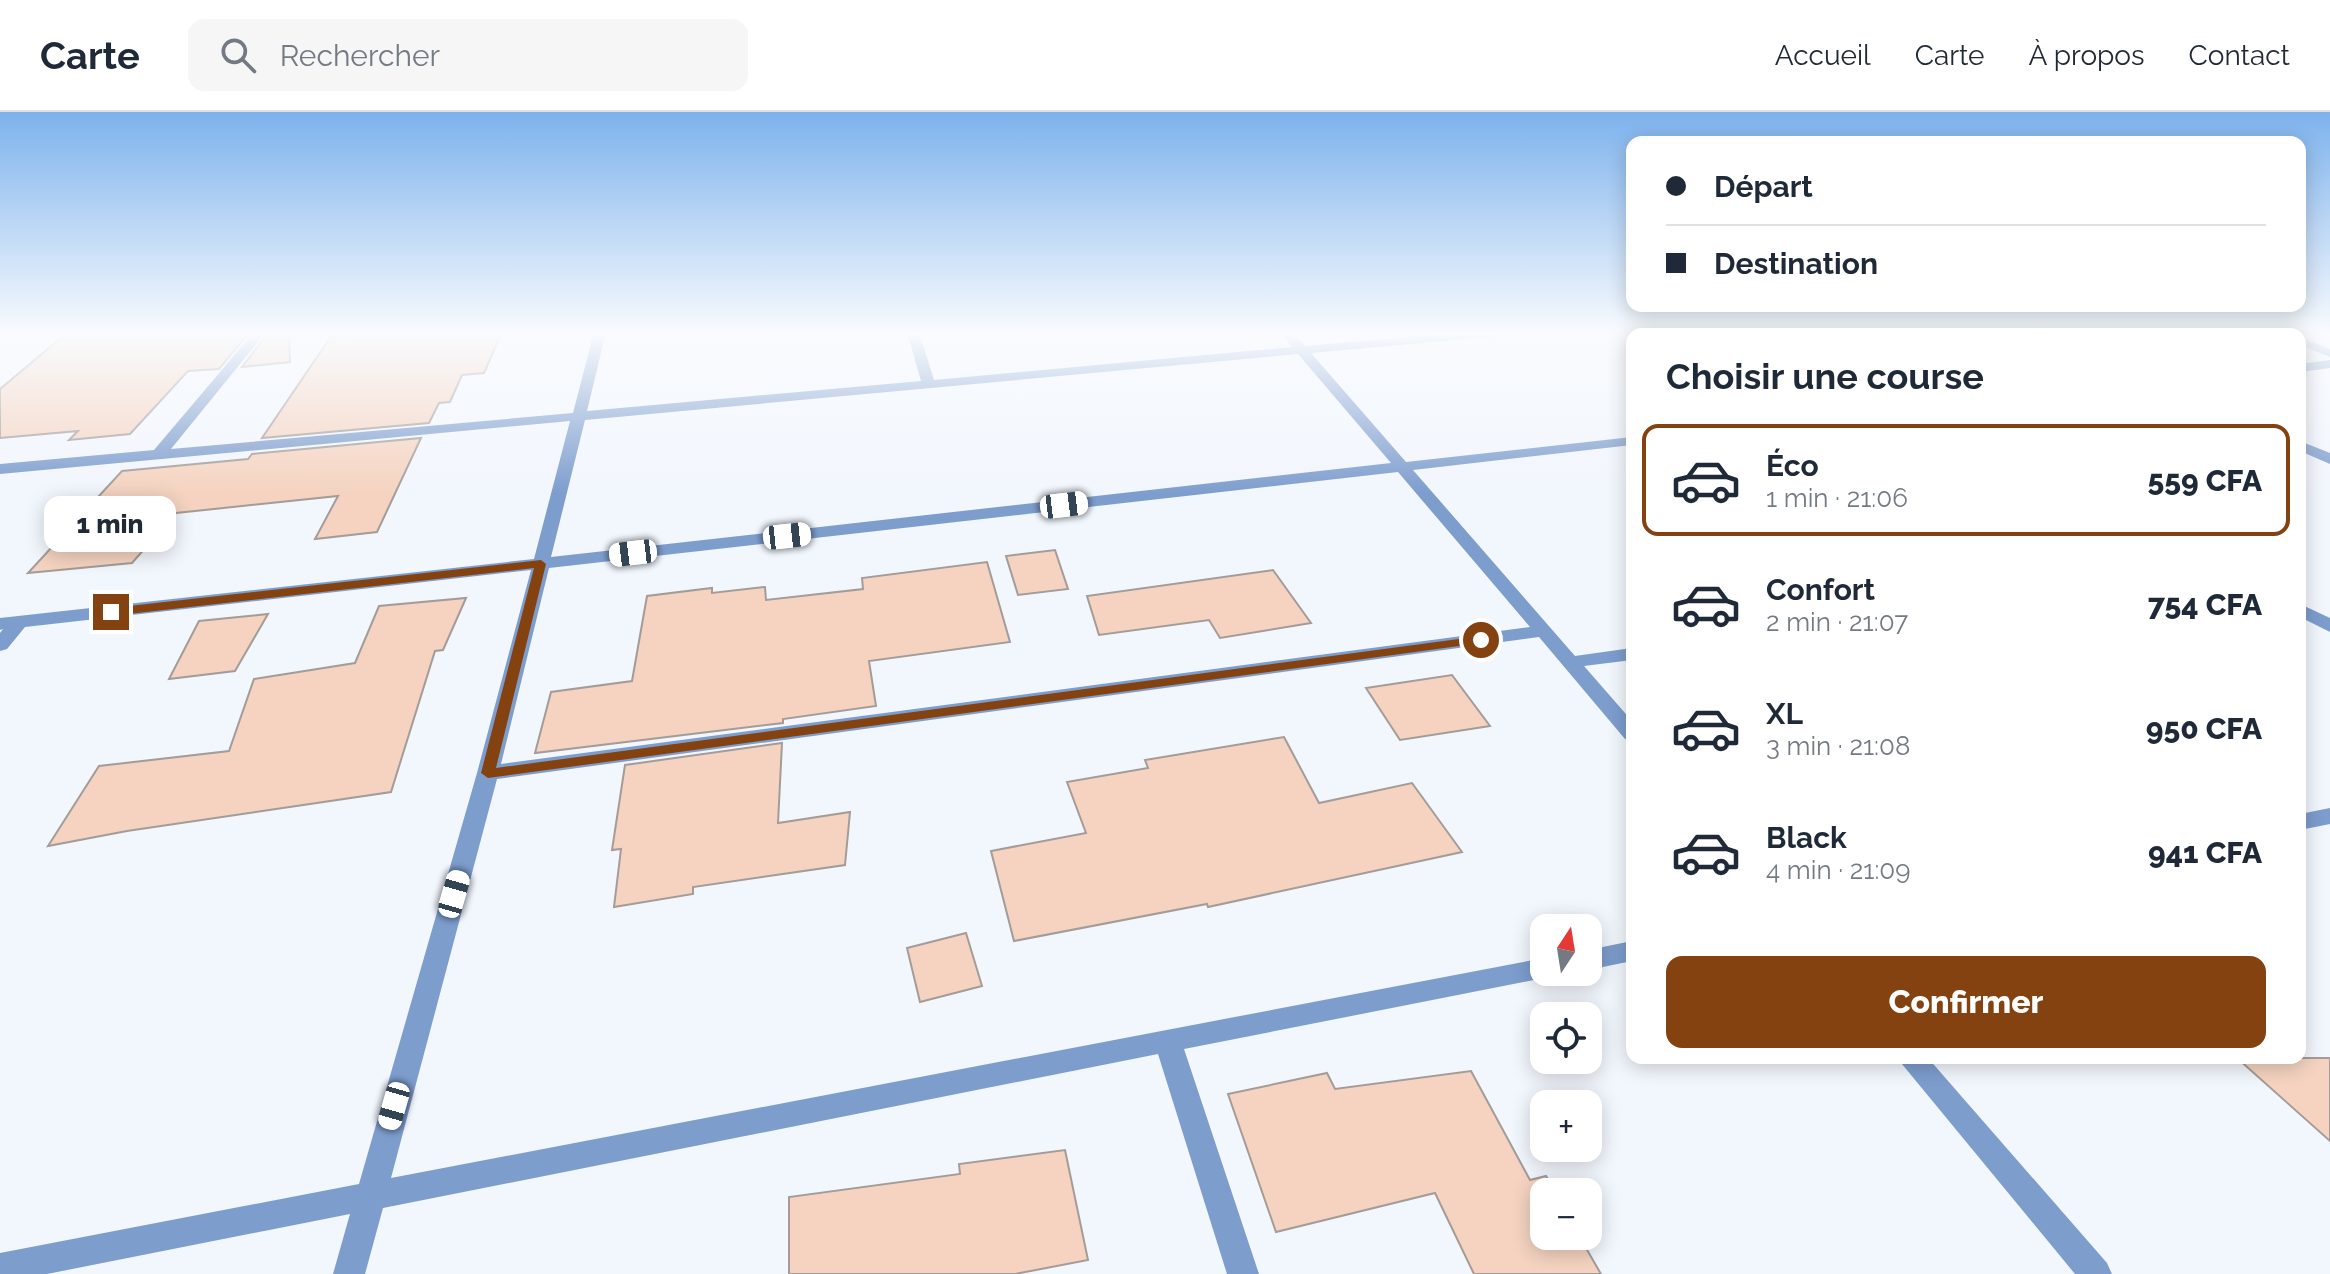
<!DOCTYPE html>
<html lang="fr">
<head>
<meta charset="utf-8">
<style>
	:root { --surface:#fff; --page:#f6f6f7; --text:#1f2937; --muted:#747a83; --line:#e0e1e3; --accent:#844211 }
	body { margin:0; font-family:Raleway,sans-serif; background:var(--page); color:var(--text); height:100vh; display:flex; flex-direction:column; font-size:30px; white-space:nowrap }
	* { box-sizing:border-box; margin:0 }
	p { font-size:26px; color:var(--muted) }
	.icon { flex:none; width:44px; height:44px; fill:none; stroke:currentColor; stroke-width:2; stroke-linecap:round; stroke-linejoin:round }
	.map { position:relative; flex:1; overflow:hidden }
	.details { position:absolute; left:1626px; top:216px; width:680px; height:736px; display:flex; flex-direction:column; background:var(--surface); border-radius:16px; box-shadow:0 4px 20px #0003 }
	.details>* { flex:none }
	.guide { position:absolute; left:1626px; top:24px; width:680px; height:176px; border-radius:16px; box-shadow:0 4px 20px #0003; display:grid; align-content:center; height:176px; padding:0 40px; background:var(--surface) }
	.needle { width:52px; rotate:12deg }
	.tools { position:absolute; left:1530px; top:802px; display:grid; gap:16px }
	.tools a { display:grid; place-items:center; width:72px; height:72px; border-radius:16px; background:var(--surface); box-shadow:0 4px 20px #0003; font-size:40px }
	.end { position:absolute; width:36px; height:36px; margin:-18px; border:10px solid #844211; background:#fff; box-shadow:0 0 0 4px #fff }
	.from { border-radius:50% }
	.bubble { position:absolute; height:56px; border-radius:16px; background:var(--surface); box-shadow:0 4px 20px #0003; font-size:26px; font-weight:800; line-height:56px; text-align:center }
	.car { position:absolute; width:24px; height:48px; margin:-24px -12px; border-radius:10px; box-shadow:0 0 6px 2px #0007; background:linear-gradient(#fff 24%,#345 0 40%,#fff 0 76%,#345 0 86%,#fff 0) }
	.guide b { display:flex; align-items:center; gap:28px; height:76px; font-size:30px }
	.guide b+b { border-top:2px solid var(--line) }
	.guide i { width:20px; height:20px; background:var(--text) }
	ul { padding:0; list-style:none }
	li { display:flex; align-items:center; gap:24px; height:112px; margin:0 16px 12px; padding:0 24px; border:4px solid transparent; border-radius:16px }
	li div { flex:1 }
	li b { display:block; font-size:30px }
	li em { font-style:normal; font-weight:800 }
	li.active { border-color:var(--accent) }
	li>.icon { width:72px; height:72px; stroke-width:1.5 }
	h2 { padding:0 40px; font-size:36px; line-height:96px }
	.primary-button { display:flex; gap:16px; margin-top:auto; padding:16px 40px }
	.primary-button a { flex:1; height:92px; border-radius:16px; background:var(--accent); color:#fff; font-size:32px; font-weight:800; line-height:92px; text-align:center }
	header { display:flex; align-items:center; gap:48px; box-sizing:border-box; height:112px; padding:0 40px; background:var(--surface); border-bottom:2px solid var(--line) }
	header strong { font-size:38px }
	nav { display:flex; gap:44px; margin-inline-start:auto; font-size:28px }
	.search { width:560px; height:72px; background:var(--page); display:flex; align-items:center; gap:20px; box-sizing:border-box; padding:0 28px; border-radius:16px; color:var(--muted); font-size:30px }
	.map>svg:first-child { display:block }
	.building { fill:#f5d3c0; stroke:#a39c98; stroke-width:2 }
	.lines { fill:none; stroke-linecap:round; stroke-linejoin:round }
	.street { fill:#7d9dcd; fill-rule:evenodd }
	.route { fill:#844211 }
</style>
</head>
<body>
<header>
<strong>Carte</strong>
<div class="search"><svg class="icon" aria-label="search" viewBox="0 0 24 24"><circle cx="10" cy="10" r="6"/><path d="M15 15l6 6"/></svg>Rechercher</div>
<nav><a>Accueil</a><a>Carte</a><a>À propos</a><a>Contact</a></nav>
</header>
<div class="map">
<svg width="2330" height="1162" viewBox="0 0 2330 1162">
	<rect width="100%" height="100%" fill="#f2f6fd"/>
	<!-- building -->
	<g class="building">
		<path d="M 68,220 L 250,220 L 219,257 L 188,259 L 130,322 L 69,328 L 78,319 L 0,326 L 0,277 Z"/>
		<path d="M 269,220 L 289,220 L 290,250 L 242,255 Z"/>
		<path d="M 404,220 L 502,220 L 484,261 L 462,263 L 450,290 L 439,291 L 429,311 L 262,326 L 330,226 Z"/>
		<path d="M 421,326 L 377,420 L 315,427 L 338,384 L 176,401 L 132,451 L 28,461 L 122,359 L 248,347 L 252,342 Z"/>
		<path d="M 1055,438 L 1068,477 L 1018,483 L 1006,444 Z"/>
		<path d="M 987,450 L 1010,530 L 869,549 L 876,594 L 783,607 L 783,611 L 535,641 L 551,580 L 632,569 L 647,484 L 712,476 L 712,481 L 765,475 L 766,488 L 863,477 L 862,466 Z"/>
		<path d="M 1273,458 L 1311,511 L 1220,526 L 1209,508 L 1099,523 L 1087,484 Z"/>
		<path d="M 466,486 L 443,538 L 435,539 L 391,680 L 127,719 L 48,734 L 99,654 L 229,639 L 254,567 L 355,551 L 379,494 Z"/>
		<path d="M 268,502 L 235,559 L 169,567 L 199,509 Z"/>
		<path d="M 1452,563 L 1490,614 L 1400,628 L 1366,576 Z"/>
		<path d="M 1284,625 L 1319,691 L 1412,671 L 1462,740 L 1208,795 L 1207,792 L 1014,829 L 991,739 L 1086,721 L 1067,670 L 1148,656 L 1145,648 Z"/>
		<path d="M 782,631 L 778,711 L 850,700 L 845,753 L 693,775 L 693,782 L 614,795 L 621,737 L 612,738 L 625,653 Z"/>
		<path d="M 966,821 L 982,874 L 920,890 L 907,836 Z"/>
		<path d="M 2237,946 L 2330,946 L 2330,1029 Z"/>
		<path d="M 1471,959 L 1530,1068 L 1546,1064 L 1555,1080 L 1544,1080 L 1544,1124 L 1579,1124 L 1601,1162 L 1474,1162 L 1435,1081 L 1276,1120 L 1228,982 L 1327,961 L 1335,977 Z"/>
		<path d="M 1065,1038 L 1088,1148 L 1015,1162 L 789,1162 L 789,1085 L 960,1062 L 959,1052 Z"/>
	</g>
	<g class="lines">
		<!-- street -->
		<g class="street">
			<path d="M 254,220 L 266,220 L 171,337 L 573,301 L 594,220 L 606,220 L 587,299 L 921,269 L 907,220 L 919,220 L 934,268 L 1292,235 L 1280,220 L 1292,220 L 1305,234 L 1465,220 L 1508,220 L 1502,224 L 1311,241 L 1406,350 L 1632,325 L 1632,333 L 1413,358 L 1575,544 L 1632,536 L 1632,548 L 1584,554 L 1632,609 L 1632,628 L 1625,627 L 1539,525 L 497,667 L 391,1066 L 1544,846 L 1544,860 L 1555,860 L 1544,866 L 1184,937 L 1259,1162 L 1227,1162 L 1158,942 L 383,1096 L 365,1162 L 333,1162 L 350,1102 L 47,1162 L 0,1162 L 0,1141 L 359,1072 L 477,661 L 531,458 L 25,515 L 7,537 L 0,539 L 0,521 L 3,517 L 0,518 L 0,506 L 534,447 L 570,309 L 0,362 L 0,352 L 154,338 ZM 1298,242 L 1391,351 L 551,445 L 585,308 ZM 1398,360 L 1530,515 L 501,652 L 549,456 Z"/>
			<path d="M 1802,220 L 1818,220 L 1819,222 L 1803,222 Z"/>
			<path d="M 2269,220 L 2286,220 L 2287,222 L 2270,222 Z"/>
			<path d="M 2300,225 L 2330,237 L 2330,245 L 2300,233 Z"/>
			<path d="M 2330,248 L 2330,256 L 2300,260 L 2300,252 Z"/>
			<path d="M 2300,329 L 2330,341 L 2330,352 L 2300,339 Z"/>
			<path d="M 2300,492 L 2330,506 L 2330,520 L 2300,505 Z"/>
			<path d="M 2330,696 L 2330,712 L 2300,718 L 2300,702 Z"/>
			<path d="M 1632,829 L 1632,849 L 1588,858 L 1588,838 Z"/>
			<path d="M 1897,946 L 1928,946 L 2107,1151 L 2112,1162 L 2075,1162 Z"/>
		</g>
	</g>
	<!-- sky -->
	<linearGradient id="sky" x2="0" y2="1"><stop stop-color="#7db2ed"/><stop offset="0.58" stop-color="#f9fbfe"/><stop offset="1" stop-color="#f9fbfe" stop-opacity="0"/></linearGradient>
	<rect width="2330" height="382" fill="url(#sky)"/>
	<!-- route -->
	<path class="route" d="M 541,448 L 546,452 L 496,656 L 1481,524 L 1488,528 L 1481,531 L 488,666 L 481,661 L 534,456 L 111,504 L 105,500 L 111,496 Z"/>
</svg>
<div class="tools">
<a><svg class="needle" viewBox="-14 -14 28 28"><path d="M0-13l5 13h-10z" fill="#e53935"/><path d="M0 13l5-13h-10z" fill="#747a83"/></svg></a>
<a><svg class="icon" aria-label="locate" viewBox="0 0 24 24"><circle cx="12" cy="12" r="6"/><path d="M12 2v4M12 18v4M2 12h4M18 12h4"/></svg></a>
<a>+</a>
<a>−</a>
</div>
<i class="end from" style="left:1481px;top:528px"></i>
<i class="end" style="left:111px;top:500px"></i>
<div class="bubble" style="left:44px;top:384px;width:132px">1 min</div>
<i class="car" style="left:1064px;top:393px;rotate:83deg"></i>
<i class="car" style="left:787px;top:424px;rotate:84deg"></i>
<i class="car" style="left:633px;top:441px;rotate:263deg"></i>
<i class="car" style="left:454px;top:782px;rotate:16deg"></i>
<i class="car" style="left:394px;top:994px;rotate:196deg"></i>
<div class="guide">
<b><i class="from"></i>Départ</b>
<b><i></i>Destination</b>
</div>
<section class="details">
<h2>Choisir une course</h2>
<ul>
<li class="active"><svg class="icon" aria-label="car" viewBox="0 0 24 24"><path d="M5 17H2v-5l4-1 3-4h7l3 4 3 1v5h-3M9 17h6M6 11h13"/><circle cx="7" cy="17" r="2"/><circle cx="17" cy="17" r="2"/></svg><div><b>Éco</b><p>1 min · 21:06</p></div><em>559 CFA</em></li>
<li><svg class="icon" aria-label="car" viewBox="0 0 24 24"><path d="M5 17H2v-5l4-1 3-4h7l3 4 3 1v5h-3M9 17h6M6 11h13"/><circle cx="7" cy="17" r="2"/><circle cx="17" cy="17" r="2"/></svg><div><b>Confort</b><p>2 min · 21:07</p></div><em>754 CFA</em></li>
<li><svg class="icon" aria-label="car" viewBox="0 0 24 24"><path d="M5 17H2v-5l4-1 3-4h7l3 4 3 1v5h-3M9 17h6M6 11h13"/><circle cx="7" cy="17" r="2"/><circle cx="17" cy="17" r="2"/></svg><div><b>XL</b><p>3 min · 21:08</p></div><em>950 CFA</em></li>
<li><svg class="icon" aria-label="car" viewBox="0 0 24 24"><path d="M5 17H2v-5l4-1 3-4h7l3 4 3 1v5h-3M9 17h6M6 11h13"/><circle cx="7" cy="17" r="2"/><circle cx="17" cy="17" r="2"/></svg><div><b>Black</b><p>4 min · 21:09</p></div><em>941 CFA</em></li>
</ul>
<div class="primary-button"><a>Confirmer</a></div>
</section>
</div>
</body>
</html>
